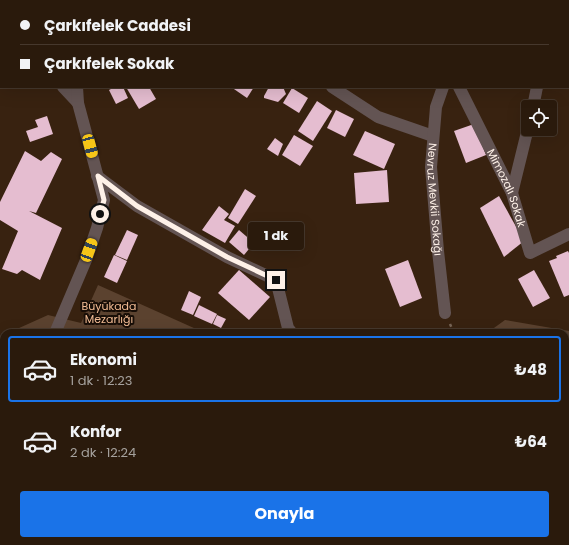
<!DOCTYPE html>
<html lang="tr">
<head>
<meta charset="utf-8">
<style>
	:root { --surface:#2a1a0c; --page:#36271a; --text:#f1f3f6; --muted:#a5a19d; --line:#46382d; --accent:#1a73e8 }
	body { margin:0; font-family:Poppins,sans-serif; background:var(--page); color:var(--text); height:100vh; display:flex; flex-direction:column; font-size:15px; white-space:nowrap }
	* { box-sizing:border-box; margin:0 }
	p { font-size:13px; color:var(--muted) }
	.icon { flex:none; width:22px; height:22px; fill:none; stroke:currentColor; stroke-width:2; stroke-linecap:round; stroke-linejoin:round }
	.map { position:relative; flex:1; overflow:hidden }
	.panel { position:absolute; left:0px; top:329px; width:569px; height:216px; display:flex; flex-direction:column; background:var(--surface); border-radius:12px 12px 0 0; box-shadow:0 4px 16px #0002,0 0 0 1px var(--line) }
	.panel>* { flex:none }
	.guide { position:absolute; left:0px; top:0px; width:569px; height:88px; box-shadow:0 4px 16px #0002,0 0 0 1px var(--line); display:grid; align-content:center; height:88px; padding:0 20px; background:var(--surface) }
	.controls { position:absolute; left:521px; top:100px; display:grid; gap:8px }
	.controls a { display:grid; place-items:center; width:36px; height:36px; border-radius:4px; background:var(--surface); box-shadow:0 4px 16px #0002,0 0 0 1px var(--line); font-size:20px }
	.end { position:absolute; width:18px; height:18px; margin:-9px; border:5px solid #fef1e8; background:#111; box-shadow:0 0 0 2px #111 }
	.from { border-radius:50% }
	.bubble { position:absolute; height:28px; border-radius:4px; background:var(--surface); box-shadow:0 4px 16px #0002,0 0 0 1px var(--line); font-size:13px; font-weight:700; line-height:28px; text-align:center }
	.car { position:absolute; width:12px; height:24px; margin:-12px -6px; border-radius:5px; box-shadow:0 0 3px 1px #0007; background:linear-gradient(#f5c518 24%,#345 0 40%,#f5c518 0 76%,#345 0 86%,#f5c518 0) }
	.guide b { display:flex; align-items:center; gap:14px; height:38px; font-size:15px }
	.guide b+b { border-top:1px solid var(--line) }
	.guide i { width:10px; height:10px; background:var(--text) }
	ul { padding:7px 0 0; list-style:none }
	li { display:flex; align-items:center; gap:12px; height:66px; margin:0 8px 6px; padding:0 12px; border:2px solid transparent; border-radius:4px }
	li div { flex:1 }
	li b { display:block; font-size:15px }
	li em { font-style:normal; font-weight:700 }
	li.on { border-color:var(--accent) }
	li>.icon { width:36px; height:36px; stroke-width:1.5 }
	.action { display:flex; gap:8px; margin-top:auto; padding:8px 20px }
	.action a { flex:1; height:46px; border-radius:4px; background:var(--accent); color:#fff; font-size:16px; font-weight:700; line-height:46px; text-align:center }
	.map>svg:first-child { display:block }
	.green { fill:#5b422f }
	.building { fill:#e5bdd0 }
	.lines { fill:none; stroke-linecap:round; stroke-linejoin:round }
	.path { stroke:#786556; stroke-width:2.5; stroke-dasharray:3 3; stroke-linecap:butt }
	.street { stroke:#635453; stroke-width:12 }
	.route { stroke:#fef1e8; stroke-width:5 }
	.labels { text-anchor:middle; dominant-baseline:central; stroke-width:4; stroke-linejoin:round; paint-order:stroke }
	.street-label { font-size:11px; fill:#fef1e8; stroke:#180e07 }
	.park-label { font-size:11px; fill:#f1bb94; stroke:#180e07 }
</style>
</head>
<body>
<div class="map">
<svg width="569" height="545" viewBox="0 0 569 545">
	<rect width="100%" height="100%" fill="#382210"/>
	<!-- green -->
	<g class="green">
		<path d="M 98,285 L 205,333 L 8,333 L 48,315 L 81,323 Z"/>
		<path d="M 505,320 L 569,331 L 569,545 L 49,545 L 48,541 L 565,541 L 565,333 L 487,333 Z"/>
		<path d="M 4,335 L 4,467 L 0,467 L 0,336 Z"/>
	</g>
	<!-- building -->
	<g class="building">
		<path d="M 115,87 L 123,87 L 128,98 L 116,104 L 109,90 Z"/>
		<path d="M 126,87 L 149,87 L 156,99 L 139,109 Z"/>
		<path d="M 231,87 L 254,87 L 247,98 Z"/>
		<path d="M 269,87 L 283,87 L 286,94 L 278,102 L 264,98 L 264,96 Z"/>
		<path d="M 292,88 L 308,98 L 299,113 L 283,103 Z"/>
		<path d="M 317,101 L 332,111 L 313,141 L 298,131 Z"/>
		<path d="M 336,110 L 354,119 L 345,137 L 327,128 Z"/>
		<path d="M 47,116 L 53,134 L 30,142 L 26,131 L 38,127 L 35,120 Z"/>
		<path d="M 474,124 L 486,155 L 466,163 L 454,131 Z"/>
		<path d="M 365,131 L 395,144 L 384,169 L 353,155 Z"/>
		<path d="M 294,135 L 313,146 L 300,166 L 282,155 Z"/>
		<path d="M 275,138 L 283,144 L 278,156 L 267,149 Z"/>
		<path d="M 25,151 L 41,161 L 51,152 L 62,159 L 36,213 L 29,211 L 62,228 L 40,280 L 22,270 L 17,274 L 2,269 L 18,231 L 0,220 L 0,202 Z"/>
		<path d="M 387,170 L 389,202 L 356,204 L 354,173 Z"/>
		<path d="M 245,189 L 256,196 L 238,224 L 228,218 Z"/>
		<path d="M 499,196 L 524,241 L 504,257 L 480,208 Z"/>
		<path d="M 219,206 L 229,214 L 224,220 L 235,226 L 225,243 L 202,230 Z"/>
		<path d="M 127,230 L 138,235 L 127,260 L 115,255 Z"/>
		<path d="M 239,230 L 254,243 L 244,255 L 229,242 Z"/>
		<path d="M 568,251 L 569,253 L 569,295 L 564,297 L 549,261 L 557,258 L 556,256 Z"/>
		<path d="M 114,255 L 127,261 L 117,283 L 104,277 Z"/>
		<path d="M 408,260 L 422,298 L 400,307 L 385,269 Z"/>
		<path d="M 239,270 L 270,297 L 249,320 L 218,293 Z"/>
		<path d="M 534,270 L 550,298 L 533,307 L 518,279 Z"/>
		<path d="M 189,291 L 201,297 L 193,315 L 181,310 Z"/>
		<path d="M 199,305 L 217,314 L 212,324 L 194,316 Z"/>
		<path d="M 217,315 L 226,319 L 221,328 L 213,324 Z"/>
		<path d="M 0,530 L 4,530 L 4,541 L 14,541 L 15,544 L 1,545 Z"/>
	</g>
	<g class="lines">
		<!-- path -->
		<g class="path">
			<path d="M 400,0 L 400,1"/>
			<path d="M 450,324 L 454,333"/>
			<path d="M 188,541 L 189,545"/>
			<path d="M 389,541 L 400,545"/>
			<path d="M 523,541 L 524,545"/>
			<path d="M 458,545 L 460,541"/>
		</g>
		<!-- street -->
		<g class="street">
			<path d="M 14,0 L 15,1"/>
			<path d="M 337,0 L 339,1"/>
			<path d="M 423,0 L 423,1"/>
			<path d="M 82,1 L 82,0"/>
			<path d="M 197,1 L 198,0"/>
			<path d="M 568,29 L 569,27"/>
			<path d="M 63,87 L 78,103"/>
			<path d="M 332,87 L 378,117 L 433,136"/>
			<path id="s1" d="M 443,87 L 436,107 L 431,167 L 438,251 L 445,313"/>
			<path id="s2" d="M 459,87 L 512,193 L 530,253 L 569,234"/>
			<path d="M 533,107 L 537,87"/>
			<path d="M 97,176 L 137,206 L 227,257 L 276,280 L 288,328 L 292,333"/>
			<path d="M 512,193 L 528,128"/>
			<path d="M 55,333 L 86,260 L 97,228 L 104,200 L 78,103 L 77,87"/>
			<path d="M 27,541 L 28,545"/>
		</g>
	</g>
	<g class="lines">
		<!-- route -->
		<path class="route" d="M 100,214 L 104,200 L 98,176 L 137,206 L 227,257 L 276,280"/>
	</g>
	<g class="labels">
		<!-- street labels -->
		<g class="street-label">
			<text stroke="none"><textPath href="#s2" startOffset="112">Mimozalı Sokak</textPath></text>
			<text stroke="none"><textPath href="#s1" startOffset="114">Nevruz Mevkii Sokağı</textPath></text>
		</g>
		<!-- park labels -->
		<g class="park-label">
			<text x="109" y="306">Büyükada<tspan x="109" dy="13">Mezarlığı</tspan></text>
		</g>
	</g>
</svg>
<div class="controls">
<a><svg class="icon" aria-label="locate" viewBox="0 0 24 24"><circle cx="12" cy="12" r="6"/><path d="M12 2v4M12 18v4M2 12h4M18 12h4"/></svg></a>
</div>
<i class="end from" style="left:100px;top:214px"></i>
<i class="end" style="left:276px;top:280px"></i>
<div class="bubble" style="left:248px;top:222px;width:56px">1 dk</div>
<i class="car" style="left:90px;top:146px;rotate:165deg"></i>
<i class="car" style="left:89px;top:250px;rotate:20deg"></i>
<div class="guide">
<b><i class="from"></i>Çarkıfelek Caddesi</b>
<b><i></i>Çarkıfelek Sokak</b>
</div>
<section class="panel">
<ul>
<li class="on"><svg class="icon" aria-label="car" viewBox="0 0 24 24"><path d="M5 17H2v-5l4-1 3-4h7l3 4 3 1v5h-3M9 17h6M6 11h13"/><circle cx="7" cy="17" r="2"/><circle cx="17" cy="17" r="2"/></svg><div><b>Ekonomi</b><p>1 dk · 12:23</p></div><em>₺48</em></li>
<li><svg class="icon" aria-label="car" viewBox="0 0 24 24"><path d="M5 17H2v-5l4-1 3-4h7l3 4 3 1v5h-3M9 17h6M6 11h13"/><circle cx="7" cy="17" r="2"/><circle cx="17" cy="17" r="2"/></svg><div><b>Konfor</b><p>2 dk · 12:24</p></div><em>₺64</em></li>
</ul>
<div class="action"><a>Onayla</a></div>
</section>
</div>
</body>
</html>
